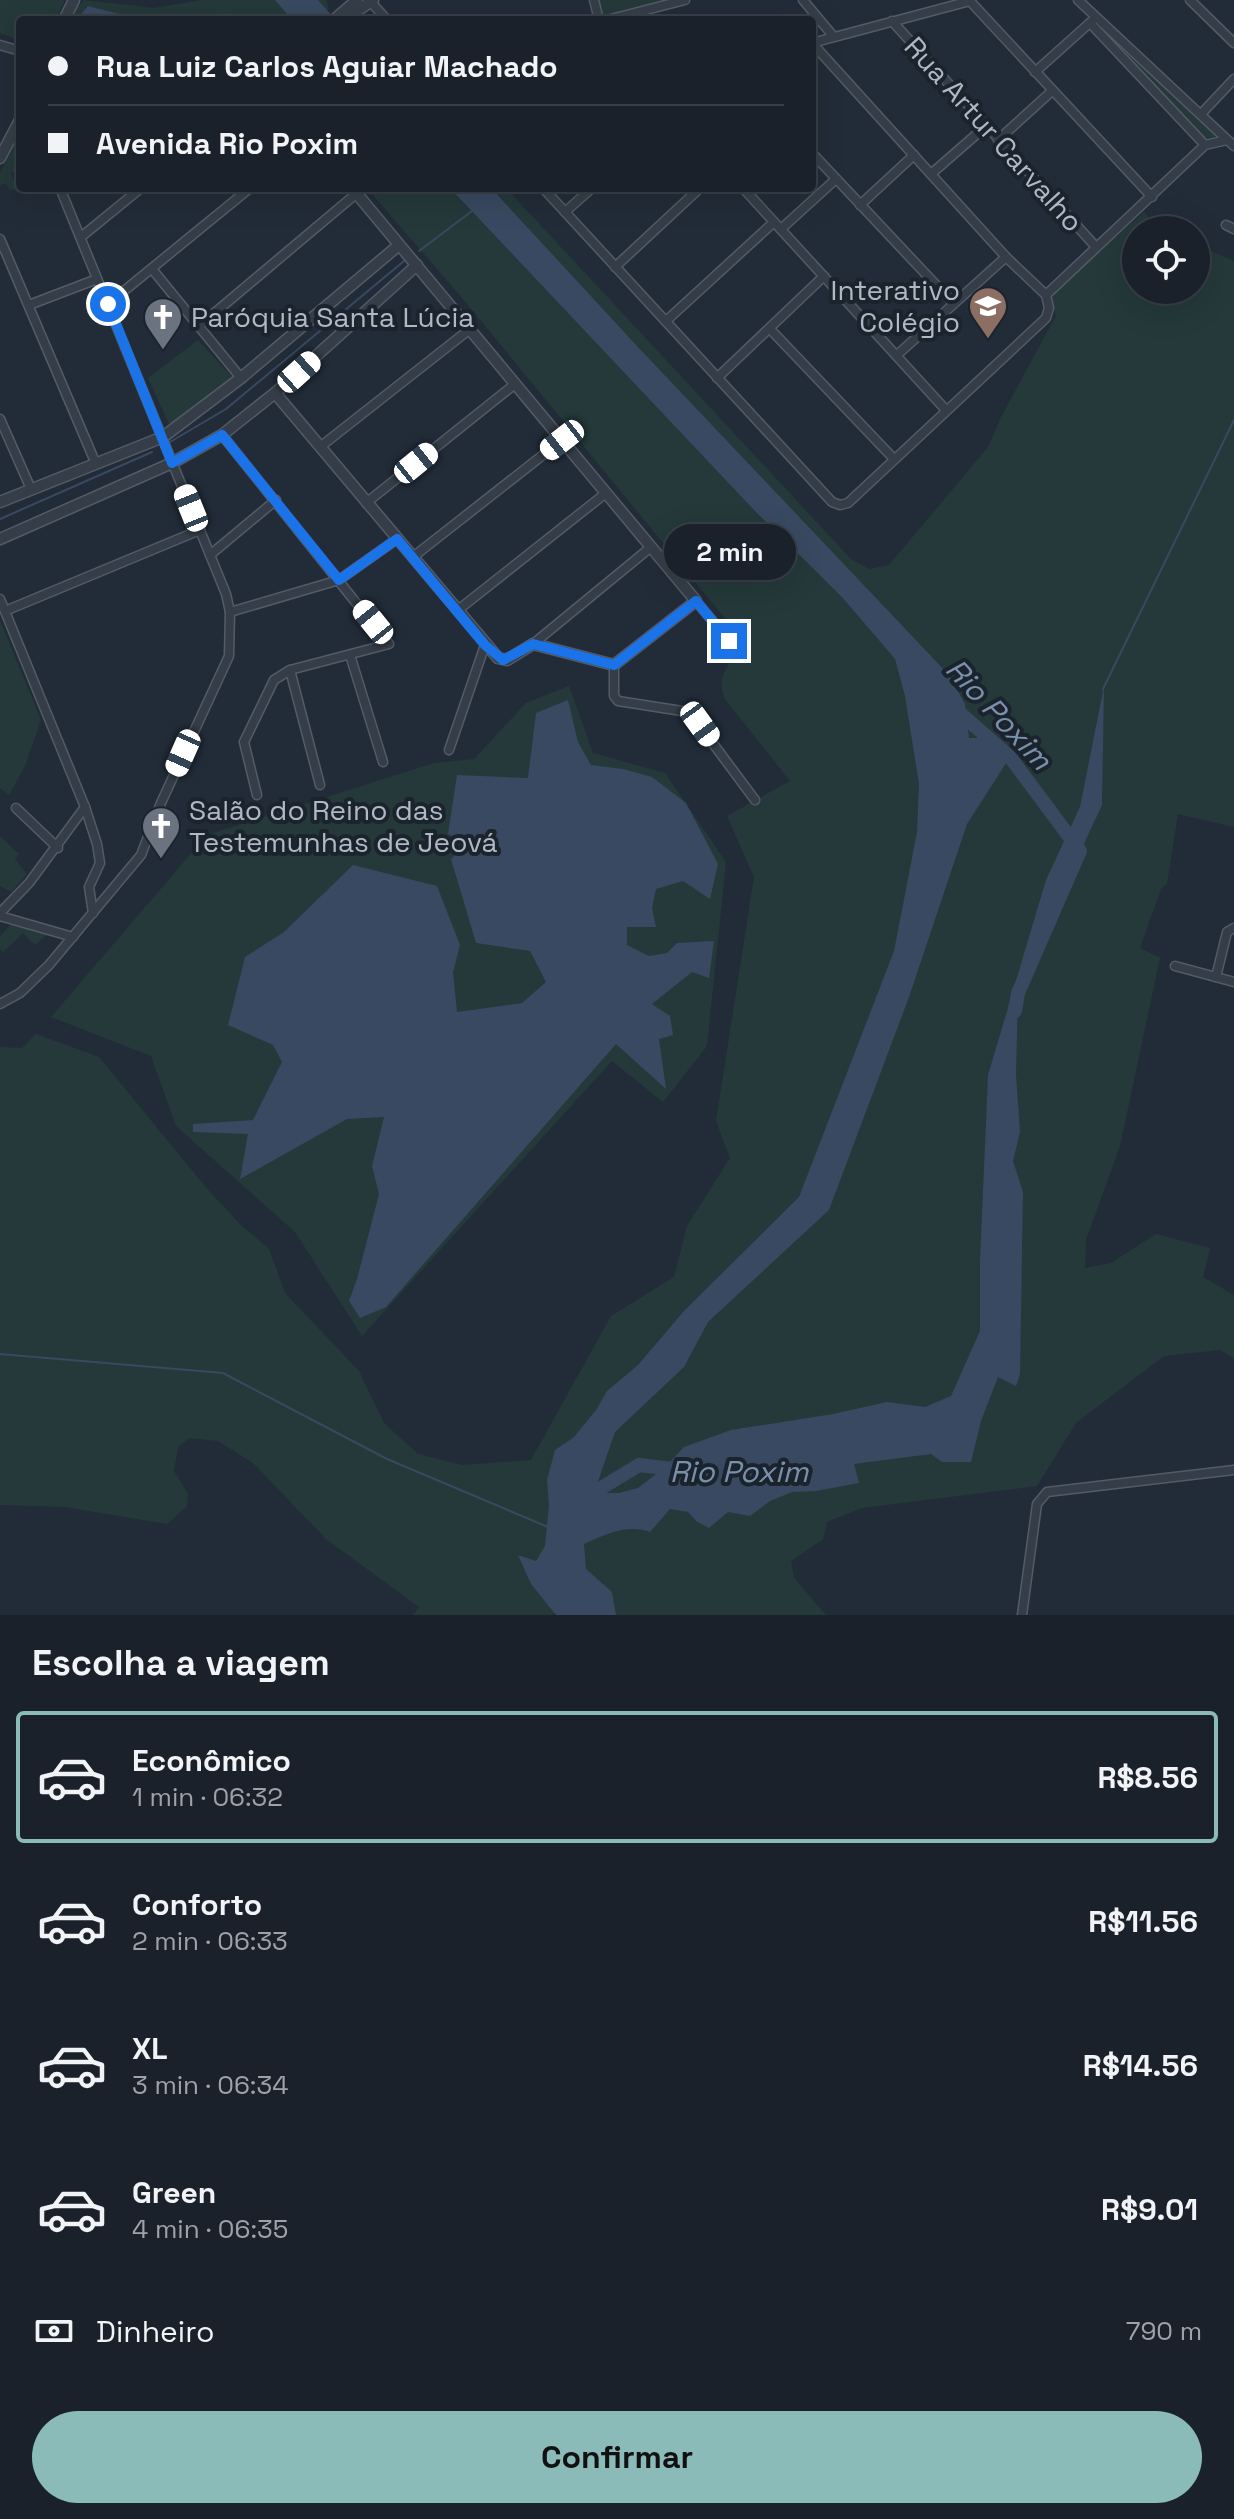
<!DOCTYPE html>
<html lang="pt">
<head>
<meta charset="utf-8">
<style>
	:root { --surface:#1a212a; --page:#232932; --text:#f1f3f6; --muted:#9fa3a8; --line:#383e47; --accent:#8bbbb9 }
	body { margin:0; font-family:"Space Grotesk",sans-serif; background:var(--page); color:var(--text); height:100vh; display:flex; flex-direction:column; font-size:30px; white-space:nowrap }
	* { box-sizing:border-box; margin:0 }
	p { font-size:26px; color:var(--muted) }
	.icon { flex:none; width:44px; height:44px; fill:none; stroke:currentColor; stroke-width:2; stroke-linecap:round; stroke-linejoin:round }
	.map { position:relative; height:1615px; overflow:hidden }
	.details { display:flex; flex-direction:column; background:var(--surface); flex:1 }
	.details>* { flex:none }
	.banner { position:absolute; left:16px; top:16px; width:800px; height:176px; border-radius:8px; box-shadow:0 8px 32px #0002,0 0 0 2px var(--line); display:grid; align-content:center; height:176px; padding:0 32px; background:var(--surface) }
	.tools { position:absolute; left:1122px; top:216px; display:grid; gap:16px }
	.tools a { display:grid; place-items:center; width:88px; height:88px; border-radius:50%; background:var(--surface); box-shadow:0 8px 32px #0002,0 0 0 2px var(--line); font-size:40px }
	.end { position:absolute; width:36px; height:36px; margin:-18px; border:10px solid #1a73e8; background:#fff; box-shadow:0 0 0 4px #fff }
	.from { border-radius:50% }
	.bubble { position:absolute; height:56px; border-radius:28px; background:var(--surface); box-shadow:0 8px 32px #0002,0 0 0 2px var(--line); font-size:26px; font-weight:600; line-height:56px; text-align:center }
	.car { position:absolute; width:24px; height:48px; margin:-24px -12px; border-radius:10px; box-shadow:0 0 6px 2px #0007; background:linear-gradient(#fff 24%,#345 0 40%,#fff 0 76%,#345 0 86%,#fff 0) }
	.banner b { display:flex; align-items:center; gap:28px; height:76px; font-size:30px }
	.banner b+b { border-top:2px solid var(--line) }
	.banner i { width:20px; height:20px; background:var(--text) }
	ul { padding:0; list-style:none }
	li { display:flex; align-items:center; gap:24px; height:132px; margin:0 16px 12px; padding:0 16px; border:4px solid transparent; border-radius:8px }
	li div { flex:1 }
	li b { display:block; font-size:30px }
	li em { font-style:normal; font-weight:600 }
	li.current { border-color:var(--accent) }
	li>.icon { width:72px; height:72px; stroke-width:1.5 }
	h2 { padding:0 32px; font-size:36px; line-height:96px }
	.pay { display:flex; align-items:center; gap:20px; height:88px; padding:0 32px; font-size:30px }
	.pay p { margin-inline-start:auto }
	.cta { display:flex; gap:16px; margin-top:auto; padding:16px 32px }
	.cta a { flex:1; height:92px; border-radius:48px; background:var(--accent); color:#111; font-size:32px; font-weight:600; line-height:92px; text-align:center }
	.map>svg:first-child { display:block }
	.green { fill:#25393a }
	.water { fill:#384961 }
	.lines { fill:none; stroke-linecap:round; stroke-linejoin:round }
	.stream { stroke:#384961; stroke-width:2 }
	.river { stroke:#384961; stroke-width:14 }
	.minor-casing { stroke:#535b66; stroke-width:11 }
	.tertiary-casing { stroke:#535b66; stroke-width:13 }
	.minor { stroke:#353e48; stroke-width:8 }
	.tertiary { stroke:#353e48; stroke-width:10 }
	.route { stroke:#1a73e8; stroke-width:10 }
	.labels { text-anchor:middle; dominant-baseline:central; stroke-width:8; stroke-linejoin:round; paint-order:stroke }
	.street-label { font-size:28px; fill:#b0b8c5; stroke:#1b232d }
	.poi-label { font-size:28px; fill:#b0b8c5; stroke:#1b232d; text-anchor:start }
	.water-label { font-size:30px; font-style:italic; fill:#798fab; stroke:#1b232d }
</style>
</head>
<body>
<div class="map">
<svg width="1234" height="1615" viewBox="0 0 1234 1615">
	<rect width="100%" height="100%" fill="#222c38"/>
	<!-- green -->
	<g class="green">
		<path d="M 0,0 L 65,0 L 55,20 L 20,20 L 20,41 L 0,33 Z"/>
		<path d="M 84,0 L 154,8 L 202,0 L 326,0 L 329,8 L 316,20 L 77,20 L 75,11 Z"/>
		<path d="M 597,0 L 664,0 L 602,17 Z"/>
		<path d="M 1099,21 L 1218,134 L 1212,139 L 1201,137 L 1095,25 Z"/>
		<path d="M 20,135 L 20,170 L 11,173 L 17,189 L 10,190 L 6,183 L 0,185 L 0,173 Z"/>
		<path d="M 367,188 L 506,188 L 851,559 L 869,569 L 889,565 L 988,447 L 1002,415 L 1056,316 L 1050,296 L 1144,212 L 1160,230 L 1136,230 L 1136,290 L 1196,290 L 1196,252 L 1206,249 L 1234,261 L 1234,827 L 1178,814 L 1167,884 L 1161,889 L 1140,948 L 1160,958 L 1120,1146 L 1086,1240 L 1085,1268 L 1111,1263 L 1156,1234 L 1210,1248 L 1203,1277 L 1234,1295 L 1234,1358 L 1220,1350 L 1164,1356 L 1076,1423 L 1037,1486 L 862,1508 L 827,1522 L 823,1539 L 791,1561 L 794,1578 L 826,1615 L 567,1615 L 564,1608 L 553,1615 L 413,1615 L 419,1607 L 326,1539 L 253,1463 L 218,1441 L 189,1438 L 178,1447 L 174,1471 L 188,1494 L 187,1506 L 167,1524 L 65,1507 L 0,1505 L 0,1047 L 22,1048 L 36,1034 L 99,1057 L 208,1190 L 241,1225 L 269,1249 L 285,1293 L 359,1371 L 384,1423 L 418,1454 L 462,1465 L 531,1460 L 611,1316 L 674,1277 L 687,1226 L 730,1158 L 716,1121 L 754,877 L 727,816 L 790,781 L 725,699 C 711,666 747,664 732,627 L 463,299 Z"/>
		<path d="M 198,340 L 233,378 L 187,414 L 169,424 L 148,378 Z"/>
		<path d="M 0,620 L 41,720 L 25,766 L 9,795 L 0,788 Z"/>
		<path d="M 569,686 L 593,753 L 665,773 L 726,862 L 707,1046 L 663,1102 L 612,1061 L 362,1336 L 295,1232 L 176,1126 L 151,1056 L 51,1017 L 207,835 L 434,763 L 474,759 L 526,703 Z"/>
		<path d="M 0,836 L 19,854 L 15,859 L 27,874 L 11,892 L 0,886 Z"/>
		<path d="M 12,923 L 46,935 L 35,945 L 23,933 L 3,952 L 0,949 L 0,936 Z"/>
	</g>
	<!-- water -->
	<g class="water">
		<path d="M 275,0 L 318,0 L 336,20 L 292,20 Z"/>
		<path d="M 88,6 C 112,13 137,18 162,19 C 191,20 228,6 255,20 L 84,20 L 82,13 Z"/>
		<path d="M 450,188 L 491,188 L 637,346 L 949,675 L 965,704 L 969,738 L 988,738 L 1010,757 L 967,824 L 909,997 L 829,1210 L 708,1322 L 684,1367 L 615,1432 L 594,1493 L 619,1493 L 638,1488 L 665,1467 L 684,1447 L 731,1430 L 833,1414 L 887,1402 L 925,1407 L 951,1396 L 980,1331 L 980,1260 L 988,1075 L 1046,880 L 1080,807 L 1104,686 L 1102,805 L 1054,908 L 1018,993 L 1016,1075 L 1020,1132 L 1013,1161 L 1023,1192 L 1020,1374 L 1016,1386 L 998,1377 L 981,1421 L 971,1462 L 942,1462 L 931,1454 L 854,1464 L 859,1483 L 816,1491 L 792,1492 L 770,1501 L 750,1516 L 728,1512 L 709,1528 L 696,1521 L 688,1512 L 670,1509 L 650,1532 C 627,1524 606,1534 584,1544 L 586,1569 L 612,1592 L 616,1615 L 556,1615 L 531,1584 L 518,1555 L 536,1561 L 545,1546 L 549,1505 L 547,1480 L 555,1450 L 574,1437 L 596,1410 L 607,1391 L 638,1365 L 684,1311 L 799,1197 L 894,951 L 917,832 L 919,784 L 905,696 L 895,659 L 842,597 L 754,510 Z"/>
		<path d="M 568,700 L 578,742 L 591,765 L 623,769 L 652,777 L 686,803 L 718,864 L 710,899 L 683,881 L 656,889 L 652,908 L 656,927 L 627,927 L 627,945 L 649,956 L 667,953 L 677,943 L 714,941 L 709,978 L 692,972 L 652,1004 L 670,1016 L 673,1035 L 659,1039 L 666,1089 L 616,1044 L 386,1307 L 360,1318 L 349,1301 L 357,1279 L 379,1194 L 372,1166 L 384,1117 L 347,1119 L 240,1179 L 248,1134 L 193,1132 L 193,1124 L 253,1120 L 282,1062 L 273,1045 L 228,1025 L 245,957 L 284,932 L 353,865 L 437,886 L 460,945 L 453,972 L 457,1012 L 522,1003 L 546,982 L 530,951 L 476,943 L 451,859 L 468,842 L 448,834 L 457,775 L 528,778 L 536,713 Z"/>
	</g>
	<g class="lines">
		<!-- stream -->
		<g class="stream">
			<path d="M 419,251 L 472,211"/>
			<path d="M 170,442 L 226,409 L 404,261"/>
			<path d="M 0,519 L 152,452"/>
			<path d="M 1103,689 L 1234,420"/>
			<path d="M 0,1354 L 223,1373 L 387,1459 L 548,1527"/>
		</g>
		<!-- river -->
		<g class="river">
			<path d="M 952,706 L 1010,757 L 1080,851 L 1018,993 L 1015,1011"/>
			<path d="M 580,1506 L 593,1493 L 639,1465 L 682,1470"/>
		</g>
		<defs>
			<g id="minor">
				<path d="M 369,0 L 387,20"/>
				<path d="M 594,0 L 599,20"/>
				<path d="M 803,0 L 834,37"/>
				<path d="M 969,0 L 1152,197"/>
				<path d="M 1078,0 L 1234,146"/>
				<path d="M 1190,0 L 1234,43"/>
				<path d="M 607,20 L 685,0"/>
				<path d="M 892,21 L 1096,247"/>
				<path d="M 1090,23 L 1205,145"/>
				<path d="M 812,43 L 970,1"/>
				<path d="M 0,45 L 20,51"/>
				<path d="M 1035,72 L 1093,20"/>
				<path d="M 1201,114 L 1234,79"/>
				<path d="M 998,140 L 1052,91"/>
				<path d="M 812,153 L 953,303"/>
				<path d="M 931,174 L 986,126"/>
				<path d="M 543,188 L 832,502 L 840,505 L 848,503 L 1046,318 L 1049,308 L 1046,295 L 1006,257 L 812,43"/>
				<path d="M 743,188 L 945,409"/>
				<path d="M 860,205 L 914,155"/>
				<path d="M 565,212 L 592,188"/>
				<path d="M 1226,225 L 1234,229"/>
				<path d="M 781,229 L 836,179"/>
				<path d="M 81,237 L 141,188"/>
				<path d="M 0,239 L 96,464"/>
				<path d="M 615,267 L 700,188"/>
				<path d="M 152,269 L 241,378"/>
				<path d="M 1046,295 L 1205,145 L 1227,140"/>
				<path d="M 108,304 L 250,188"/>
				<path d="M 29,305 L 97,279"/>
				<path d="M 666,321 L 774,222"/>
				<path d="M 199,326 L 357,193"/>
				<path d="M 770,329 L 894,459"/>
				<path d="M 897,355 L 1006,257"/>
				<path d="M 717,378 L 824,276"/>
				<path d="M 0,419 L 31,489"/>
				<path d="M 222,435 L 389,644 L 290,670 L 274,680 L 244,742 L 257,795"/>
				<path d="M 320,447 L 470,329"/>
				<path d="M 366,503 L 515,384"/>
				<path d="M 210,555 L 276,500"/>
				<path d="M 413,557 L 562,440"/>
				<path d="M 0,599 L 85,807 L 97,844 L 100,863 L 89,887 L 93,913"/>
				<path d="M 696,601 L 729,641"/>
				<path d="M 458,610 L 606,493"/>
				<path d="M 5,611 L 200,530"/>
				<path d="M 230,612 L 339,580 L 397,539"/>
				<path d="M 533,644 L 651,547"/>
				<path d="M 350,655 L 383,762"/>
				<path d="M 614,665 L 614,696 L 618,701 L 682,711 L 694,718 L 755,800"/>
				<path d="M 290,670 L 320,785"/>
				<path d="M 449,750 L 485,645"/>
				<path d="M 16,808 L 58,848"/>
				<path d="M 0,913 L 29,883 L 85,807"/>
				<path d="M 0,916 L 73,937"/>
				<path d="M 1175,966 L 1234,982"/>
				<path d="M 1216,977 L 1227,932 L 1234,928"/>
				<path d="M 0,1004 L 20,993 L 49,965 L 141,855 L 161,803 L 229,656 L 230,612 L 226,594 L 60,188"/>
				<path d="M 1022,1615 L 1037,1504 L 1047,1492 L 1234,1470"/>
			</g>
			<g id="tertiary">
				<path d="M 64,20 L 74,0"/>
				<path d="M 334,20 L 357,0"/>
				<path d="M 344,20 L 373,0"/>
				<path d="M 0,158 L 20,120"/>
				<path d="M 275,393 L 498,658 L 507,660 L 533,644 L 614,665 L 696,601 L 352,188"/>
				<path d="M 0,502 L 163,437 L 241,378 L 399,245"/>
				<path d="M 0,539 L 172,463 L 222,435 L 275,393 L 417,265"/>
			</g>
		</defs>
		<!-- minor casing -->
		<use href="#minor" class="minor-casing"/>
		<!-- tertiary casing -->
		<use href="#tertiary" class="tertiary-casing"/>
		<!-- minor -->
		<use href="#minor" class="minor"/>
		<!-- tertiary -->
		<use href="#tertiary" class="tertiary"/>
	</g>
	<g class="lines">
		<!-- route -->
		<path class="route" d="M 108,304 L 172,463 L 222,435 L 339,580 L 397,539 L 485,645 L 503,660 L 533,644 L 614,665 L 696,601 L 729,641"/>
	</g>
	<!-- icons -->
	<defs>
		<symbol id="school-pin" viewBox="-11 -11 22 30"><path d="M0 17L-7.5 6A9.5 9.5 0 1 1 7.5 6Z" fill="#8d6e63" stroke="#1b232d"/><path d="M0-5L7-2L0 1L-7-2ZM-4 1L0 2.5L4 1V4Q0 6-4 4Z" fill="#fff"/></symbol>
		<symbol id="church-pin" viewBox="-11 -11 22 30"><path d="M0 17L-7.5 6A9.5 9.5 0 1 1 7.5 6Z" fill="#6b7280" stroke="#1b232d"/><path d="M-1.2-6h2.4v3.5h3.3v2.4h-3.3V6h-2.4V-.1h-3.3v-2.4h3.3Z" fill="#fff"/></symbol>
	</defs>
	<g fill-rule="evenodd">
		<use href="#school-pin" x="966" y="284" width="44" height="60"/>
		<use href="#church-pin" x="141" y="295" width="44" height="60"/>
		<use href="#church-pin" x="139" y="804" width="44" height="60"/>
	</g>
	<g class="labels">
		<!-- street labels -->
		<g class="street-label">
			<text transform="translate(994 134) rotate(48)">Rua Artur Carvalho</text>
		</g>
		<!-- poi labels -->
		<g class="poi-label">
			<text x="960" y="290" text-anchor="end">Interativo<tspan x="960" dy="32">Colégio</tspan></text>
			<text x="191" y="317">Paróquia Santa Lúcia</text>
			<text x="189" y="810">Salão do Reino das<tspan x="189" dy="32">Testemunhas de Jeová</tspan></text>
		</g>
		<!-- water labels -->
		<g class="water-label">
			<text transform="translate(999 714) rotate(47)">Rio Poxim</text>
			<text x="739" y="1471">Rio Poxim</text>
		</g>
	</g>
</svg>
<div class="tools">
<a><svg class="icon" aria-label="locate" viewBox="0 0 24 24"><circle cx="12" cy="12" r="6"/><path d="M12 2v4M12 18v4M2 12h4M18 12h4"/></svg></a>
</div>
<i class="end from" style="left:108px;top:304px"></i>
<i class="end" style="left:729px;top:641px"></i>
<div class="bubble" style="left:664px;top:524px;width:132px">2 min</div>
<i class="car" style="left:299px;top:372px;rotate:48deg"></i>
<i class="car" style="left:562px;top:440px;rotate:232deg"></i>
<i class="car" style="left:416px;top:463px;rotate:51deg"></i>
<i class="car" style="left:191px;top:508px;rotate:338deg"></i>
<i class="car" style="left:373px;top:622px;rotate:321deg"></i>
<i class="car" style="left:700px;top:724px;rotate:144deg"></i>
<i class="car" style="left:183px;top:753px;rotate:204deg"></i>
<div class="banner">
<b><i class="from"></i>Rua Luiz Carlos Aguiar Machado</b>
<b><i></i>Avenida Rio Poxim</b>
</div>
</div>
<section class="details">
<h2>Escolha a viagem</h2>
<ul>
<li class="current"><svg class="icon" aria-label="car" viewBox="0 0 24 24"><path d="M5 17H2v-5l4-1 3-4h7l3 4 3 1v5h-3M9 17h6M6 11h13"/><circle cx="7" cy="17" r="2"/><circle cx="17" cy="17" r="2"/></svg><div><b>Econômico</b><p>1 min · 06:32</p></div><em>R$8.56</em></li>
<li><svg class="icon" aria-label="car" viewBox="0 0 24 24"><path d="M5 17H2v-5l4-1 3-4h7l3 4 3 1v5h-3M9 17h6M6 11h13"/><circle cx="7" cy="17" r="2"/><circle cx="17" cy="17" r="2"/></svg><div><b>Conforto</b><p>2 min · 06:33</p></div><em>R$11.56</em></li>
<li><svg class="icon" aria-label="car" viewBox="0 0 24 24"><path d="M5 17H2v-5l4-1 3-4h7l3 4 3 1v5h-3M9 17h6M6 11h13"/><circle cx="7" cy="17" r="2"/><circle cx="17" cy="17" r="2"/></svg><div><b>XL</b><p>3 min · 06:34</p></div><em>R$14.56</em></li>
<li><svg class="icon" aria-label="car" viewBox="0 0 24 24"><path d="M5 17H2v-5l4-1 3-4h7l3 4 3 1v5h-3M9 17h6M6 11h13"/><circle cx="7" cy="17" r="2"/><circle cx="17" cy="17" r="2"/></svg><div><b>Green</b><p>4 min · 06:35</p></div><em>R$9.01</em></li>
</ul>
<div class="pay"><svg class="icon" aria-label="cash" viewBox="0 0 24 24"><path d="M3 7h18v10H3z"/><circle cx="12" cy="12" r="2"/></svg>Dinheiro<p>790 m</p></div>
<div class="cta"><a>Confirmar</a></div>
</section>
</body>
</html>
